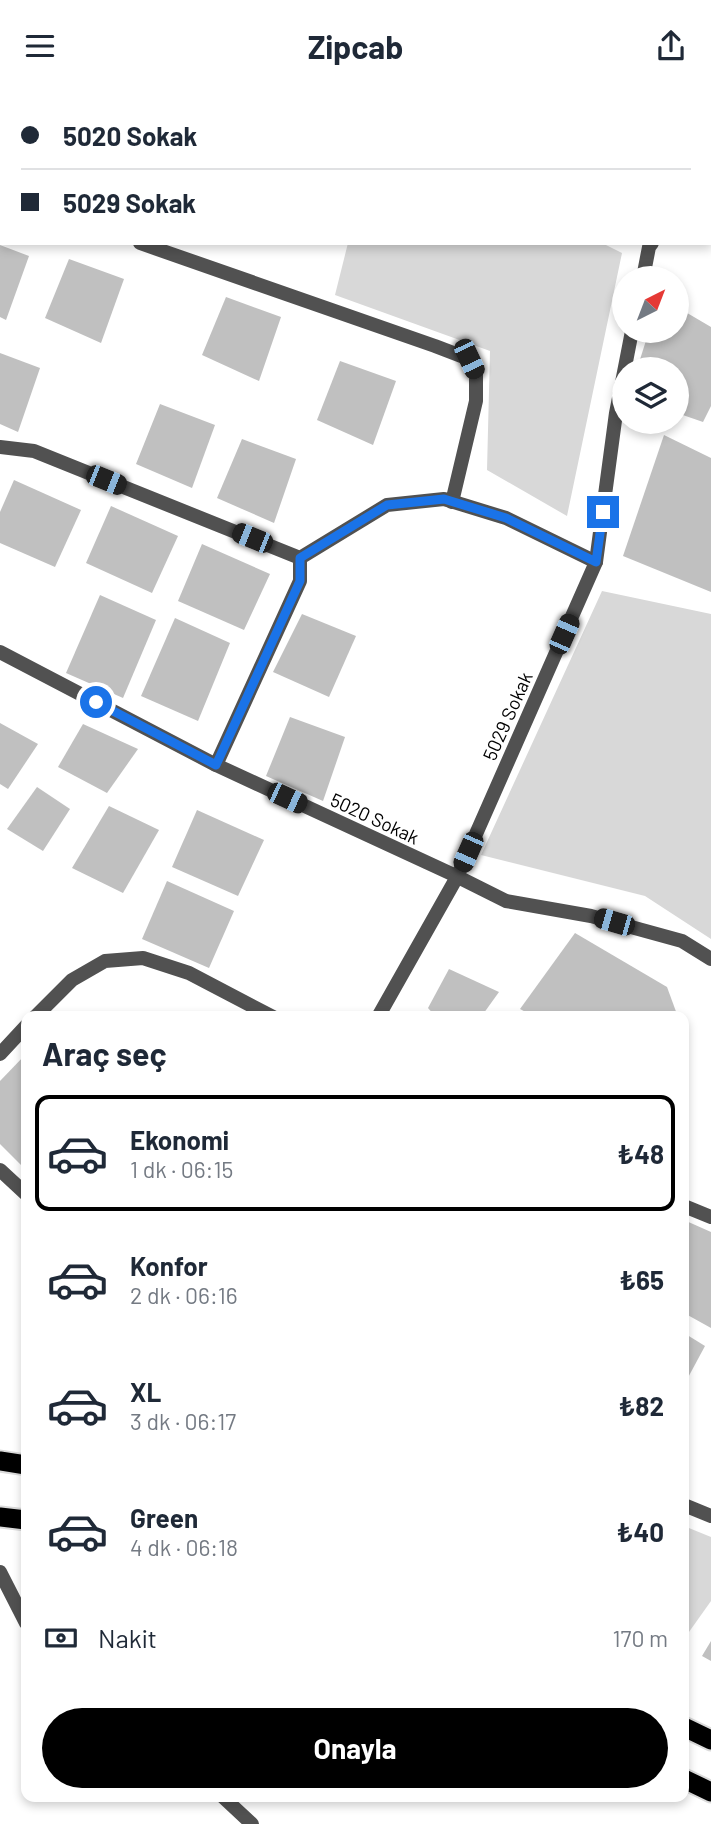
<!DOCTYPE html>
<html lang="tr">
<head>
<meta charset="utf-8">
<style>
	:root { --surface:#fff; --page:#f6f6f7; --text:#1f2937; --muted:#747a83; --line:#e0e1e3; --accent:#000 }
	body { margin:0; font-family:Barlow,sans-serif; background:var(--page); color:var(--text); height:100vh; display:flex; flex-direction:column; font-size:26px; white-space:nowrap }
	* { box-sizing:border-box; margin:0 }
	p { font-size:23px; color:var(--muted) }
	.icon { flex:none; width:38px; height:38px; fill:none; stroke:currentColor; stroke-width:2; stroke-linecap:round; stroke-linejoin:round }
	.map { position:relative; flex:1; overflow:hidden }
	.drawer { position:absolute; left:21px; top:920px; width:668px; height:791px; display:flex; flex-direction:column; background:var(--surface); border-radius:14px; box-shadow:0 4px 10px #0003 }
	.drawer>* { flex:none }
	.banner { position:absolute; left:0px; top:0px; width:712px; height:154px; box-shadow:0 4px 10px #0003; display:grid; align-content:center; height:154px; padding:0 21px; background:var(--surface) }
	.needle { width:46px; rotate:42deg }
	.controls { position:absolute; left:612px; top:175px; display:grid; gap:14px }
	.controls a { display:grid; place-items:center; width:77px; height:77px; border-radius:50%; background:var(--surface); box-shadow:0 4px 10px #0003; font-size:35px }
	.end { position:absolute; width:32px; height:32px; margin:-16px; border:9px solid #1a73e8; background:#fff; box-shadow:0 0 0 4px #fff }
	.from { border-radius:50% }
	.car { position:absolute; width:21px; height:42px; margin:-21px -10px; border-radius:9px; box-shadow:0 0 5px 2px #0007; background:linear-gradient(#222 24%,#8ab4d8 0 40%,#222 0 76%,#8ab4d8 0 86%,#222 0) }
	.banner b { display:flex; align-items:center; gap:24px; height:66px; font-size:26px }
	.banner b+b { border-top:2px solid var(--line) }
	.banner i { width:18px; height:18px; background:var(--text) }
	ul { padding:0; list-style:none }
	li { display:flex; align-items:center; gap:21px; height:116px; margin:0 14px 10px; padding:0 7px; border:4px solid transparent; border-radius:14px }
	li div { flex:1 }
	li b { display:block; font-size:26px }
	li em { font-style:normal; font-weight:700 }
	li.selected { border-color:var(--accent) }
	li>.icon { width:63px; height:63px; stroke-width:1.5 }
	h2 { padding:0 21px; font-size:32px; line-height:84px }
	.pay { display:flex; align-items:center; gap:18px; height:77px; padding:0 21px; font-size:26px }
	.pay p { margin-inline-start:auto }
	.primary-button { display:flex; gap:14px; margin-top:auto; padding:14px 21px }
	.primary-button a { flex:1; height:80px; border-radius:42px; background:var(--accent); color:#fff; font-size:28px; font-weight:700; line-height:80px; text-align:center }
	header { display:flex; justify-content:space-between; align-items:center; height:91px; padding:0 21px; background:var(--surface); font-size:32px; font-weight:700 }
	.map>svg:first-child { display:block }
	.green { fill:#d8d8d8 }
	.building { fill:#c0c0c0 }
	.lines { fill:none; stroke-linecap:round; stroke-linejoin:round }
	.trunk-casing { stroke:#dbdbdb; stroke-width:23 }
	.minor { stroke:#515151; stroke-width:14 }
	.trunk { stroke:#000; stroke-width:19 }
	.route { stroke:#1a73e8; stroke-width:9 }
	.labels { text-anchor:middle; dominant-baseline:central; stroke-width:5; stroke-linejoin:round; paint-order:stroke }
	.street-label { font-size:19px; fill:#000; stroke:#fff }
</style>
</head>
<body>
<header><svg class="icon" aria-label="menu" viewBox="0 0 24 24"><path d="M4 6h16M4 12h16M4 18h16"/></svg>Zipcab<svg class="icon" aria-label="share" viewBox="0 0 24 24"><path d="M12 15V3M7 8l5-5 5 5M5 13v7h14v-7"/></svg></header>
<div class="map">
<svg width="711" height="1733" viewBox="0 0 711 1733">
	<rect width="100%" height="100%" fill="#fff"/>
	<!-- green -->
	<g class="green">
		<path d="M 348,152 L 602,152 L 622,162 L 567,425 L 487,379 L 490,260 L 335,204 Z"/>
		<path d="M 602,500 L 711,523 L 711,848 L 645,805 L 481,764 Z"/>
		<path d="M 684,1435 L 711,1446 L 711,1510 L 684,1548 Z"/>
	</g>
	<!-- building -->
	<g class="building">
		<path d="M 0,154 L 29,165 L 6,229 L 0,226 Z"/>
		<path d="M 69,168 L 124,188 L 101,252 L 45,227 Z"/>
		<path d="M 226,206 L 281,226 L 259,290 L 202,264 Z"/>
		<path d="M 677,216 L 711,236 L 711,315 L 703,331 L 677,322 L 677,278 L 637,278 L 649,240 L 677,240 Z"/>
		<path d="M 0,262 L 40,277 L 18,341 L 0,333 Z"/>
		<path d="M 340,270 L 396,290 L 373,354 L 317,329 Z"/>
		<path d="M 160,313 L 215,334 L 192,397 L 136,373 Z"/>
		<path d="M 664,344 L 711,367 L 711,501 L 623,465 Z"/>
		<path d="M 242,348 L 296,368 L 274,432 L 217,407 Z"/>
		<path d="M 14,389 L 81,419 L 55,476 L 0,452 L 0,421 Z"/>
		<path d="M 111,415 L 178,445 L 152,502 L 86,472 Z"/>
		<path d="M 202,453 L 270,483 L 244,539 L 178,510 Z"/>
		<path d="M 100,504 L 156,529 L 123,607 L 66,582 Z"/>
		<path d="M 302,523 L 356,545 L 329,606 L 273,581 Z"/>
		<path d="M 175,527 L 230,552 L 198,630 L 141,605 Z"/>
		<path d="M 290,626 L 345,646 L 323,710 L 266,685 Z"/>
		<path d="M 0,632 L 38,653 L 8,698 L 0,693 Z"/>
		<path d="M 83,633 L 138,658 L 107,702 L 58,676 Z"/>
		<path d="M 37,696 L 70,718 L 43,760 L 7,738 Z"/>
		<path d="M 109,715 L 159,739 L 123,802 L 72,777 Z"/>
		<path d="M 197,719 L 264,749 L 238,805 L 172,776 Z"/>
		<path d="M 167,790 L 234,820 L 209,877 L 142,848 Z"/>
		<path d="M 575,842 L 667,896 L 678,926 L 535,926 L 520,918 Z"/>
		<path d="M 449,878 L 499,901 L 481,926 L 436,926 L 428,917 Z"/>
		<path d="M 26,963 L 26,1079 L 0,1053 L 0,990 Z"/>
		<path d="M 684,1129 L 711,1141 L 711,1237 L 684,1222 Z"/>
		<path d="M 684,1242 L 705,1255 L 684,1294 Z"/>
		<path d="M 711,1550 L 711,1570 L 702,1565 Z"/>
	</g>
	<g class="lines">
		<defs>
			<g id="trunk">
				<path d="M 493,0 L 497,2"/>
				<path d="M 627,0 L 630,2"/>
				<path d="M 710,43 L 711,44"/>
				<path d="M 710,111 L 711,112"/>
				<path d="M 0,1370 L 26,1374"/>
				<path d="M 0,1426 L 26,1429"/>
				<path d="M 684,1636 L 711,1649"/>
				<path d="M 684,1688 L 711,1701"/>
			</g>
		</defs>
		<!-- trunk casing -->
		<use href="#trunk" class="trunk-casing"/>
		<!-- minor -->
		<g class="minor">
			<path d="M 263,0 L 271,2"/>
			<path d="M 65,2 L 66,0"/>
			<path d="M 0,90 L 2,87"/>
			<path d="M 0,104 L 2,104"/>
			<path d="M 140,152 L 435,255 L 469,268 L 476,284 L 476,310 L 452,411"/>
			<path d="M 643,187 L 649,156 L 652,152"/>
			<path d="M 0,356 L 34,360 L 300,467 L 387,414 L 444,408 L 506,427 L 596,471"/>
			<path d="M 0,561 L 216,674 L 454,784 L 506,810 L 591,825 L 682,850 L 711,868"/>
			<path d="M 216,674 L 300,490 L 300,467"/>
			<path d="M 35,926 L 72,889 L 105,870 L 143,867 L 189,882 L 273,926"/>
			<path d="M 378,926 L 457,786 L 596,471 L 616,322 L 632,240"/>
			<path d="M 0,963 L 26,935"/>
			<path d="M 0,1079 L 26,1103"/>
			<path d="M 684,1115 L 711,1126"/>
			<path d="M 684,1414 L 711,1425"/>
			<path d="M 0,1481 L 26,1532"/>
			<path d="M 223,1706 L 252,1733"/>
		</g>
		<!-- trunk -->
		<use href="#trunk" class="trunk"/>
	</g>
	<g class="lines">
		<!-- route -->
		<path class="route" d="M 96,611 L 216,674 L 300,490 L 300,467 L 387,414 L 444,408 L 506,427 L 596,471 L 603,421"/>
	</g>
	<g class="labels">
		<!-- street labels -->
		<g class="street-label">
			<text transform="translate(507 625) rotate(-66)">5029 Sokak</text>
			<text transform="translate(375 727) rotate(25)">5020 Sokak</text>
		</g>
	</g>
</svg>
<div class="controls">
<a><svg class="needle" viewBox="-14 -14 28 28"><path d="M0-13l5 13h-10z" fill="#e53935"/><path d="M0 13l5-13h-10z" fill="#747a83"/></svg></a>
<a><svg class="icon" aria-label="layers" viewBox="0 0 24 24"><path d="M12 4l9 5-9 5-9-5zM3 14l9 5 9-5"/></svg></a>
</div>
<i class="end from" style="left:96px;top:611px"></i>
<i class="end" style="left:603px;top:421px"></i>
<i class="car" style="left:469px;top:268px;rotate:155deg"></i>
<i class="car" style="left:106px;top:389px;rotate:112deg"></i>
<i class="car" style="left:252px;top:447px;rotate:292deg"></i>
<i class="car" style="left:564px;top:543px;rotate:24deg"></i>
<i class="car" style="left:287px;top:707px;rotate:115deg"></i>
<i class="car" style="left:468px;top:761px;rotate:204deg"></i>
<i class="car" style="left:614px;top:831px;rotate:286deg"></i>
<div class="banner">
<b><i class="from"></i>5020 Sokak</b>
<b><i></i>5029 Sokak</b>
</div>
<section class="drawer">
<h2>Araç seç</h2>
<ul>
<li class="selected"><svg class="icon" aria-label="car" viewBox="0 0 24 24"><path d="M5 17H2v-5l4-1 3-4h7l3 4 3 1v5h-3M9 17h6M6 11h13"/><circle cx="7" cy="17" r="2"/><circle cx="17" cy="17" r="2"/></svg><div><b>Ekonomi</b><p>1 dk · 06:15</p></div><em>₺48</em></li>
<li><svg class="icon" aria-label="car" viewBox="0 0 24 24"><path d="M5 17H2v-5l4-1 3-4h7l3 4 3 1v5h-3M9 17h6M6 11h13"/><circle cx="7" cy="17" r="2"/><circle cx="17" cy="17" r="2"/></svg><div><b>Konfor</b><p>2 dk · 06:16</p></div><em>₺65</em></li>
<li><svg class="icon" aria-label="car" viewBox="0 0 24 24"><path d="M5 17H2v-5l4-1 3-4h7l3 4 3 1v5h-3M9 17h6M6 11h13"/><circle cx="7" cy="17" r="2"/><circle cx="17" cy="17" r="2"/></svg><div><b>XL</b><p>3 dk · 06:17</p></div><em>₺82</em></li>
<li><svg class="icon" aria-label="car" viewBox="0 0 24 24"><path d="M5 17H2v-5l4-1 3-4h7l3 4 3 1v5h-3M9 17h6M6 11h13"/><circle cx="7" cy="17" r="2"/><circle cx="17" cy="17" r="2"/></svg><div><b>Green</b><p>4 dk · 06:18</p></div><em>₺40</em></li>
</ul>
<div class="pay"><svg class="icon" aria-label="cash" viewBox="0 0 24 24"><path d="M3 7h18v10H3z"/><circle cx="12" cy="12" r="2"/></svg>Nakit<p>170 m</p></div>
<div class="primary-button"><a>Onayla</a></div>
</section>
</div>
</body>
</html>
